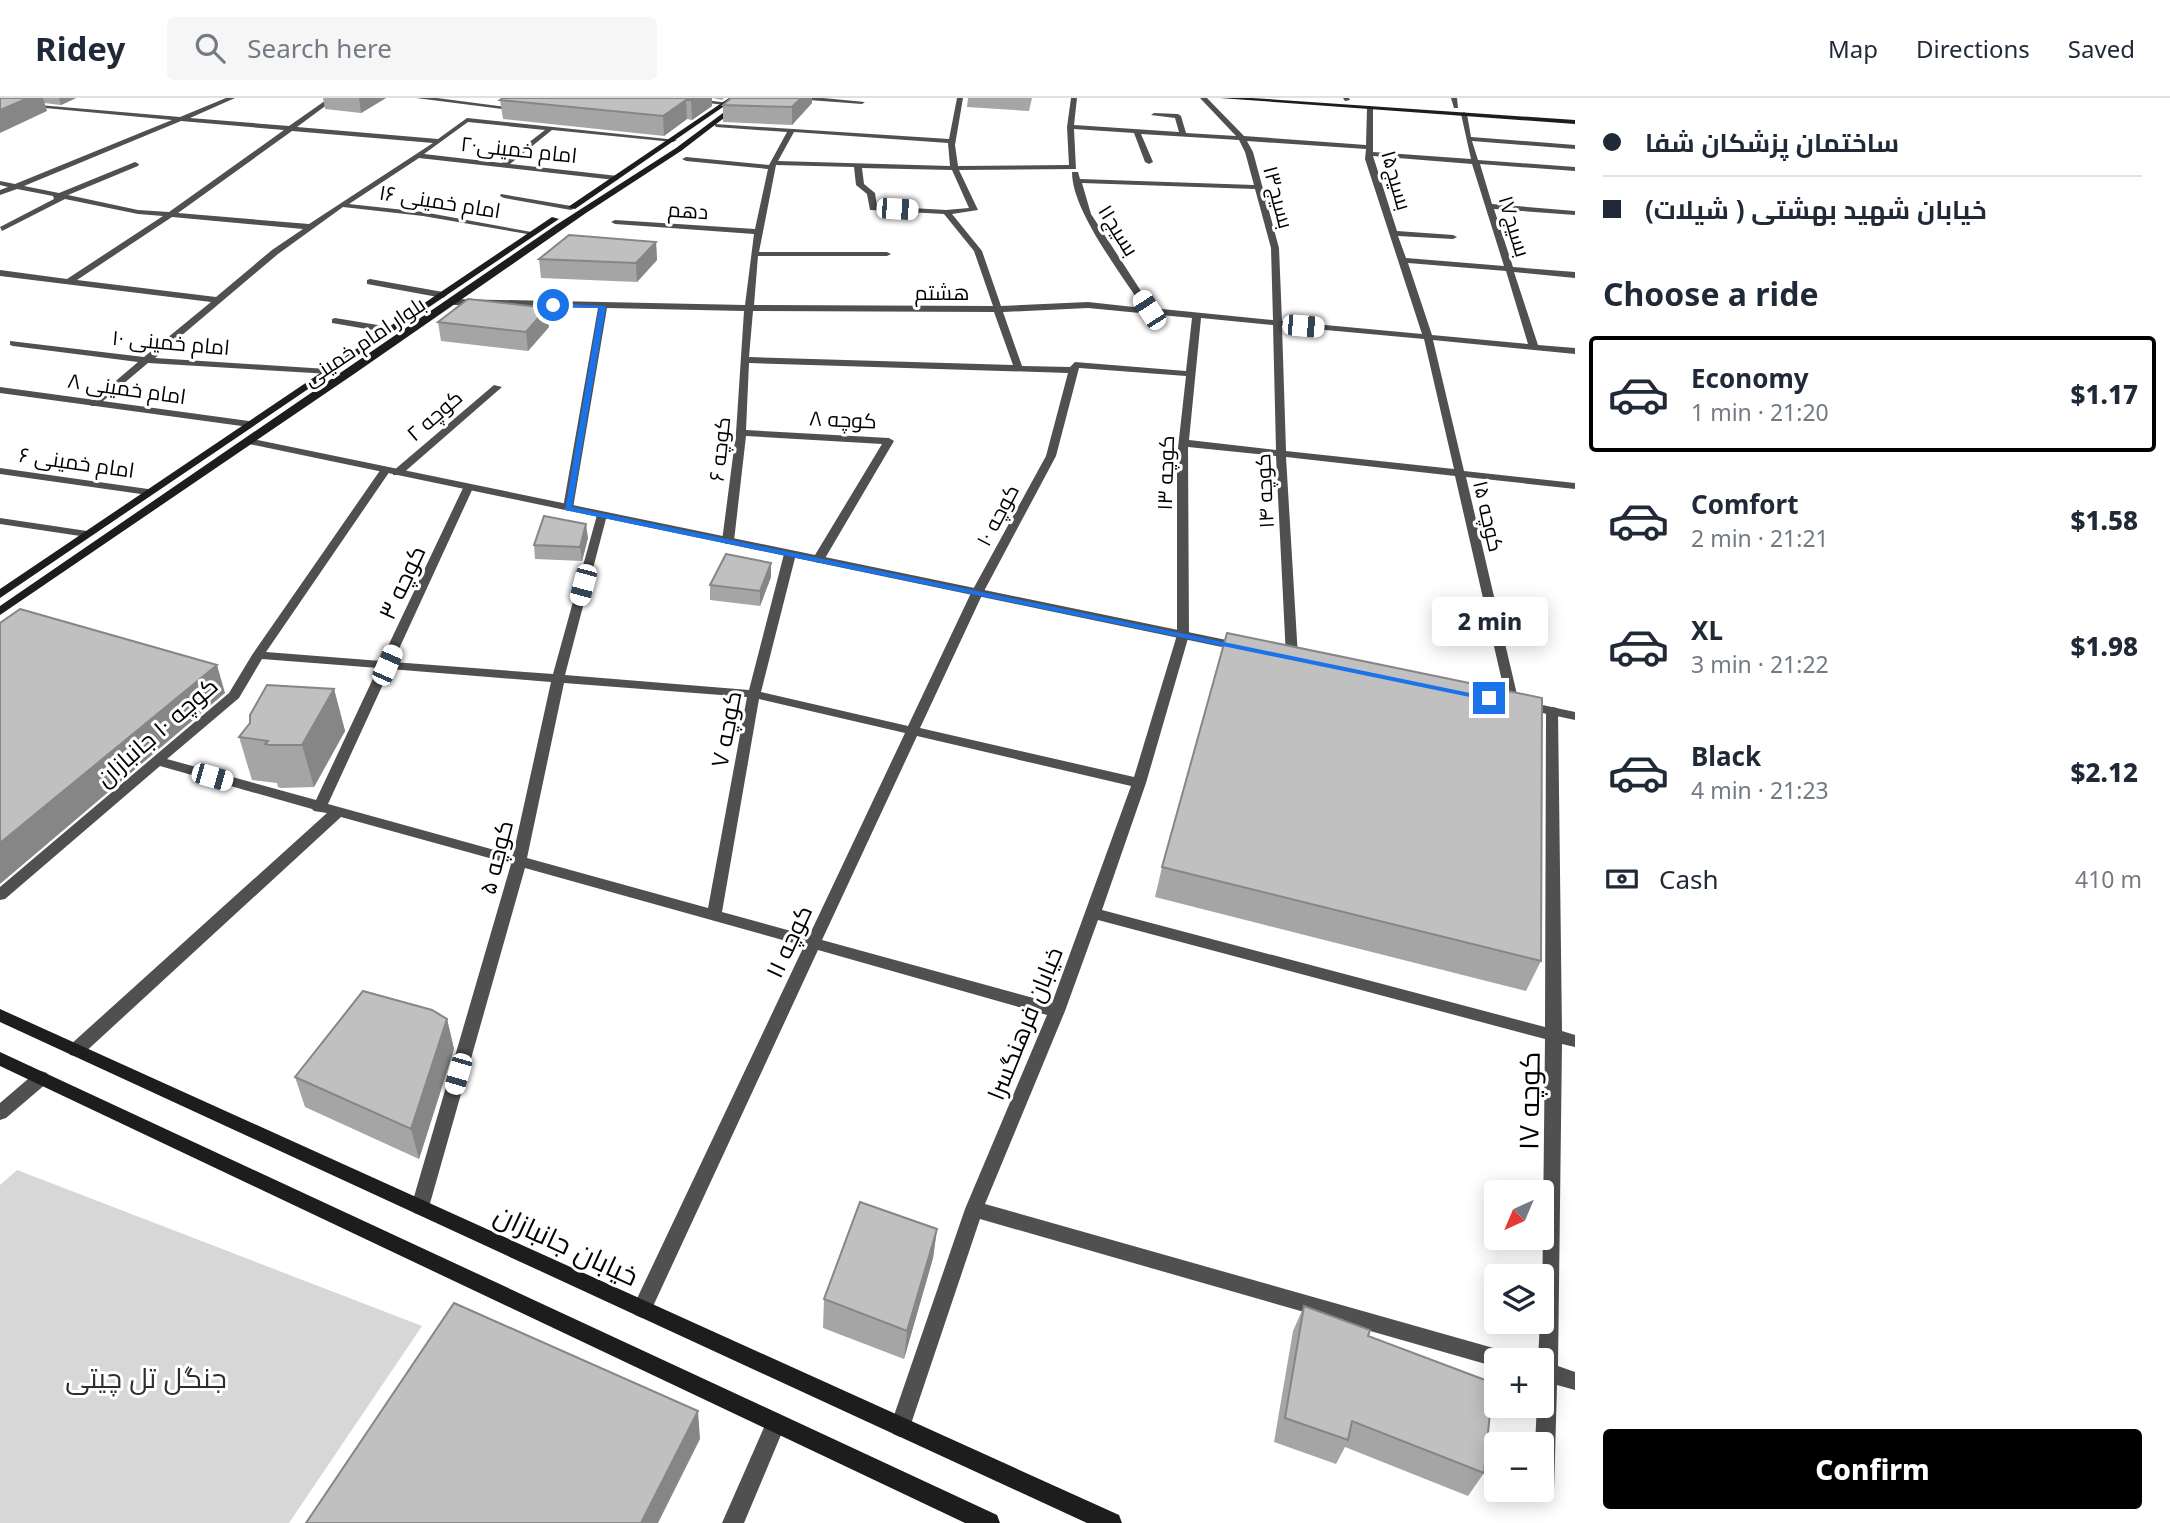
<!DOCTYPE html>
<html lang="en">
<head>
<meta charset="utf-8">
<style>
	:root { --surface:#fff; --page:#f6f6f7; --text:#1f2937; --muted:#747a83; --line:#e0e1e3; --accent:#000 }
	body { margin:0; font-family:"Noto Sans",Cairo,sans-serif; background:var(--page); color:var(--text); height:100vh; display:flex; flex-direction:column; font-size:26px; white-space:nowrap }
	* { box-sizing:border-box; margin:0 }
	p { font-size:23px; color:var(--muted) }
	.icon { flex:none; width:38px; height:38px; fill:none; stroke:currentColor; stroke-width:2; stroke-linecap:round; stroke-linejoin:round }
	.map { position:relative; flex:1; overflow:hidden }
	.details { display:flex; flex-direction:column; background:var(--surface); width:595px }
	.details>* { flex:none }
	.guide { display:grid; align-content:center; height:154px; padding:0 28px; background:var(--surface) }
	.needle { width:46px; rotate:224deg }
	.fabs { position:absolute; left:1484px; top:1082px; display:grid; gap:14px }
	.fabs a { display:grid; place-items:center; width:70px; height:70px; border-radius:7px; background:var(--surface); box-shadow:0 4px 18px #0003; font-size:35px }
	.end { position:absolute; width:32px; height:32px; margin:-16px; border:9px solid #1a73e8; background:#fff; box-shadow:0 0 0 4px #fff }
	.from { border-radius:50% }
	.bubble { position:absolute; height:49px; border-radius:7px; background:var(--surface); box-shadow:0 4px 18px #0003; font-size:23px; font-weight:800; line-height:49px; text-align:center }
	.car { position:absolute; width:21px; height:42px; margin:-21px -10px; border-radius:9px; box-shadow:0 0 5px 2px #0007; background:linear-gradient(#fff 24%,#345 0 40%,#fff 0 76%,#345 0 86%,#fff 0) }
	.guide b { display:flex; align-items:center; gap:24px; height:66px; font-size:26px }
	.guide b+b { border-top:2px solid var(--line) }
	.guide i { width:18px; height:18px; background:var(--text) }
	ul { padding:0; list-style:none }
	li { display:flex; align-items:center; gap:21px; height:116px; margin:0 14px 10px; padding:0 14px; border:4px solid transparent; border-radius:7px }
	li div { flex:1 }
	li b { display:block; font-size:26px }
	li em { font-style:normal; font-weight:800 }
	li.current { border-color:var(--accent) }
	li>.icon { width:63px; height:63px; stroke-width:1.5 }
	h2 { padding:0 28px; font-size:32px; line-height:84px }
	.pay { display:flex; align-items:center; gap:18px; height:77px; padding:0 28px; font-size:26px }
	.pay p { margin-inline-start:auto }
	.cta { display:flex; gap:14px; margin-top:auto; padding:14px 28px }
	.cta a { flex:1; height:80px; border-radius:7px; background:var(--accent); color:#fff; font-size:28px; font-weight:800; line-height:80px; text-align:center }
	header { display:flex; align-items:center; gap:42px; box-sizing:border-box; height:98px; padding:0 35px; background:var(--surface); border-bottom:2px solid var(--line) }
	header strong { font-size:33px }
	nav { display:flex; gap:38px; margin-inline-start:auto; font-size:24px }
	.search { width:490px; height:63px; background:var(--page); display:flex; align-items:center; gap:18px; box-sizing:border-box; padding:0 24px; border-radius:7px; color:var(--muted); font-size:26px }
	main { display:flex; flex:1; min-height:0 }
	.map>svg:first-child { display:block }
	.green { fill:#d7d7d7 }
	.lines { fill:none; stroke-linecap:round; stroke-linejoin:round }
	.service { fill:#505050; fill-rule:evenodd }
	.minor { fill:#505050; fill-rule:evenodd }
	.tertiary { fill:#505050; fill-rule:evenodd }
	.secondary { fill:#1d1d1d; fill-rule:evenodd }
	.wall { fill:#a5a5a5 }
	.shaded-wall { fill:#868686 }
	.building { fill:#c0c0c0; stroke:#868686; stroke-width:2 }
	.route { fill:#1a73e8 }
	.labels { text-anchor:middle; dominant-baseline:central; stroke-width:6; stroke-linejoin:round; paint-order:stroke }
	.far-street-label { font-size:21px; fill:#000; stroke:#fff }
	.street-label { font-size:24px; fill:#000; stroke:#fff }
	.near-street-label { font-size:28px; fill:#000; stroke:#fff }
	.near-park-label { font-size:28px; fill:#2e2e2e; stroke:#fff }
</style>
</head>
<body>
<header>
<strong>Ridey</strong>
<div class="search"><svg class="icon" aria-label="search" viewBox="0 0 24 24"><circle cx="10" cy="10" r="6"/><path d="M15 15l6 6"/></svg>Search here</div>
<nav><a>Map</a><a>Directions</a><a>Saved</a></nav>
</header>
<main>
<div class="map">
<svg width="1575" height="1425" viewBox="0 0 1575 1425">
	<rect width="100%" height="100%" fill="#fff"/>
	<!-- green -->
	<path class="green" d="M 17,1072 L 422,1228 L 289,1425 L 0,1425 L 0,1087 Z"/>
	<g class="lines">
		<!-- service -->
		<g class="service">
			<path d="M 782,0 L 823,0 L 865,4 L 862,6 Z"/>
			<path d="M 1451,0 L 1457,0 L 1458,10 L 1454,10 Z"/>
			<path d="M 501,96 L 571,108 L 575,110 L 571,112 L 504,100 L 500,98 Z"/>
			<path d="M 370,181 L 443,194 L 447,197 L 443,200 L 367,186 L 367,182 Z"/>
			<path d="M 335,220 L 390,229 L 395,232 L 390,235 L 332,225 L 332,221 Z"/>
			<path d="M 0,370 L 148,391 L 153,394 L 148,397 L 0,376 Z"/>
		</g>
		<!-- minor -->
		<g class="minor">
			<path d="M 226,0 L 235,0 L 190,20 L 289,28 L 329,0 L 336,0 L 297,29 L 438,41 L 467,20 L 677,42 L 673,44 L 552,32 L 510,66 L 618,78 L 618,82 L 615,82 L 419,60 L 349,106 L 423,114 L 537,135 L 533,137 L 423,118 L 343,109 L 278,156 L 155,260 L 327,271 L 330,272 L 330,276 L 148,265 L 97,308 L 91,308 L 91,304 L 138,264 L 13,248 L 10,247 L 10,243 L 144,259 L 211,204 L 0,178 L 0,172 L 67,181 L 163,118 L 138,116 L 65,101 L 2,133 L 0,129 L 54,101 L 53,98 L 17,91 L 0,97 L 0,92 L 8,89 L 0,87 L 0,83 L 15,86 L 172,22 L 24,8 L 27,6 L 180,19 ZM 181,23 L 284,32 L 169,114 L 138,112 L 68,97 L 138,68 L 139,66 L 135,64 L 59,95 L 24,88 ZM 468,24 L 545,32 L 502,65 L 424,56 ZM 292,33 L 433,45 L 309,126 L 178,115 ZM 172,119 L 303,131 L 272,152 L 216,199 L 77,182 Z"/>
			<path d="M 416,0 L 437,0 L 513,10 L 510,12 Z"/>
			<path d="M 666,0 L 691,0 L 728,5 L 725,7 Z"/>
			<path d="M 957,0 L 963,0 L 955,47 L 958,68 L 1069,67 L 1067,29 L 1071,0 L 1077,0 L 1074,27 L 1179,34 L 1175,20 L 1151,17 L 1154,15 L 1178,16 L 1181,18 L 1186,35 L 1236,38 L 1200,0 L 1207,0 L 1244,38 L 1366,47 L 1367,10 L 1370,8 L 1373,10 L 1373,54 L 1471,61 L 1461,16 L 1464,14 L 1467,16 L 1471,39 L 1575,47 L 1575,51 L 1472,43 L 1478,62 L 1575,69 L 1575,73 L 1480,66 L 1492,106 L 1575,113 L 1575,117 L 1494,111 L 1513,169 L 1575,174 L 1575,180 L 1514,174 L 1538,247 L 1575,250 L 1575,256 L 1433,242 L 1464,373 L 1575,385 L 1575,391 L 1466,379 L 1519,605 L 1513,609 L 1507,605 L 1455,378 L 1286,359 L 1298,559 L 1292,563 L 1286,559 L 1276,358 L 1188,349 L 1189,537 L 1146,685 L 1102,812 L 1545,929 L 1546,613 L 1552,609 L 1557,610 L 1558,613 L 1562,933 L 1575,937 L 1575,949 L 1562,946 L 1558,1268 L 1575,1274 L 1575,1292 L 1557,1287 L 1554,1393 L 1550,1400 L 1543,1404 L 1536,1400 L 1532,1393 L 1542,1391 L 1542,1346 L 1535,1346 L 1537,1307 L 1542,1307 L 1542,1262 L 1538,1262 L 1540,1223 L 1542,1223 L 1545,941 L 1098,822 L 1065,913 L 985,1106 L 1504,1253 L 1511,1255 L 1514,1262 L 1496,1262 L 1496,1269 L 980,1121 L 910,1329 L 907,1336 L 900,1339 L 893,1336 L 890,1329 L 965,1111 L 1047,917 L 818,852 L 649,1217 L 642,1220 L 635,1217 L 632,1211 L 804,848 L 525,770 L 429,1109 L 426,1115 L 420,1117 L 414,1115 L 411,1109 L 511,766 L 341,719 L 82,957 L 76,958 L 70,957 L 68,952 L 70,947 L 327,715 L 314,713 L 312,711 L 160,668 L 5,801 L 0,802 L 0,789 L 229,595 L 252,557 L 381,371 L 385,370 L 390,373 L 266,554 L 381,563 L 463,390 L 468,387 L 473,390 L 393,564 L 553,576 L 597,417 L 602,414 L 607,417 L 565,577 L 749,592 L 784,456 L 790,453 L 796,456 L 761,594 L 908,628 L 971,495 L 1046,358 L 1068,275 L 749,265 L 746,332 L 889,340 L 894,343 L 824,462 L 818,465 L 812,462 L 882,346 L 746,338 L 734,443 L 728,446 L 724,445 L 722,443 L 736,335 L 744,213 L 607,210 L 573,410 L 568,413 L 563,410 L 598,210 L 454,207 L 450,204 L 454,201 L 745,207 L 754,136 L 615,126 L 611,124 L 615,122 L 755,131 L 768,71 L 686,63 L 682,61 L 686,59 L 769,67 L 787,34 L 716,29 L 714,26 L 949,41 ZM 1074,31 L 1134,35 L 1145,64 L 1149,66 L 1153,64 L 1141,36 L 1239,42 L 1245,54 L 1254,87 L 1080,81 L 1078,74 L 1072,74 C 1072,113 1121,175 1143,210 L 1088,204 L 1001,208 L 982,153 L 952,116 L 978,112 L 959,72 L 1076,71 ZM 794,34 L 948,45 L 950,68 L 778,63 ZM 1247,43 L 1366,51 L 1365,61 L 1422,236 L 1282,223 L 1279,150 L 1253,54 ZM 1373,58 L 1472,66 L 1504,168 L 1406,160 L 1398,138 L 1453,141 L 1457,139 L 1453,137 L 1397,133 ZM 776,67 L 854,69 L 856,87 L 867,96 L 870,112 L 944,116 L 974,153 L 993,208 L 754,207 L 758,158 L 887,158 L 891,156 L 887,154 L 759,154 ZM 862,70 L 952,72 L 969,110 L 946,112 L 877,108 L 875,95 L 864,86 ZM 1082,85 L 1255,91 L 1271,150 L 1273,222 L 1152,210 L 1091,116 ZM 1408,165 L 1506,173 L 1528,246 L 1432,237 ZM 1088,210 L 1192,220 L 1186,273 L 1075,264 L 1070,269 L 1022,268 L 1003,214 ZM 753,213 L 994,214 L 1013,267 L 749,259 ZM 1201,220 L 1273,227 L 1276,352 L 1189,342 ZM 1282,228 L 1424,241 L 1454,371 L 1286,353 ZM 1079,270 L 1186,278 L 1177,359 L 1177,537 L 1134,679 L 920,630 L 983,495 L 1056,358 ZM 262,561 L 378,570 L 316,702 L 167,661 L 239,600 ZM 390,571 L 551,584 L 513,757 L 328,706 ZM 564,585 L 747,599 L 708,810 L 527,760 ZM 759,601 L 905,635 L 809,838 L 722,814 ZM 917,638 L 1131,688 L 1052,905 L 822,842 Z"/>
			<path d="M 1343,0 L 1349,0 L 1350,2 L 1345,3 Z"/>
			<path d="M 494,287 L 502,289 L 401,377 L 393,377 L 393,373 Z"/>
			<path d="M 0,420 L 87,433 L 93,436 L 87,439 L 0,426 Z"/>
			<path d="M 776,1315 L 783,1318 L 786,1325 L 744,1425 L 722,1425 L 769,1318 Z"/>
		</g>
		<!-- tertiary -->
		<g class="tertiary">
			<path d="M 0,289 L 249,323 L 254,326 L 249,329 L 0,295 Z"/>
			<path d="M 248,340 L 1241,545 L 1247,549 L 1241,553 L 244,345 L 243,343 Z"/>
			<path d="M 1524,603 L 1575,614 L 1575,622 L 1519,610 L 1518,607 Z"/>
			<path d="M 41,973 L 47,975 L 49,980 L 47,985 L 6,1020 L 0,1022 L 0,1005 L 35,975 Z"/>
		</g>
		<!-- secondary -->
		<g class="secondary">
			<path d="M 729,0 L 736,0 L 575,111 L 568,109 Z"/>
			<path d="M 743,0 L 750,0 L 681,53 L 586,115 L 354,276 L 0,517 L 0,508 L 556,127 L 676,50 Z"/>
			<path d="M 1220,0 L 1252,0 L 1575,22 L 1575,26 Z"/>
			<path d="M 552,119 L 559,121 L 0,500 L 0,491 Z"/>
			<path d="M 0,911 L 1119,1417 L 1122,1425 L 1087,1425 L 0,924 Z"/>
			<path d="M 0,954 L 997,1417 L 1000,1425 L 965,1425 L 0,968 Z"/>
		</g>
	</g>
	<!-- wall -->
	<g class="wall">
		<path d="M 0,0 L 76,0 L 61,7 L 44,5 L 47,13 Z"/>
		<path d="M 323,0 L 386,0 L 361,15 L 325,11 Z"/>
		<path d="M 503,0 L 724,0 L 722,2 L 712,0 L 712,8 L 692,22 L 687,21 L 664,38 L 503,21 L 500,2 Z"/>
		<path d="M 731,0 L 812,0 L 812,5 L 792,27 L 723,24 L 723,7 Z"/>
		<path d="M 968,0 L 1032,0 L 1029,13 L 967,9 Z"/>
		<path d="M 656,144 L 657,162 L 637,184 L 541,180 L 539,161 Z"/>
		<path d="M 438,224 L 549,229 L 528,253 L 441,243 Z"/>
		<path d="M 588,440 L 582,463 L 535,461 L 534,447 Z"/>
		<path d="M 771,479 L 760,508 L 710,502 L 710,487 Z"/>
		<path d="M 334,591 L 345,633 L 314,689 L 281,690 L 278,689 L 277,685 L 252,682 L 239,639 Z"/>
		<path d="M 1162,769 L 1541,863 L 1526,893 L 1155,799 Z"/>
		<path d="M 447,921 L 454,951 L 419,1061 L 305,1009 L 295,979 Z"/>
		<path d="M 937,1131 L 933,1160 L 904,1261 L 823,1230 L 824,1201 Z"/>
		<path d="M 1304,1208 L 1368,1238 L 1484,1375 L 1468,1398 L 1345,1349 L 1336,1366 L 1274,1344 L 1293,1233 Z"/>
	</g>
	<!-- shaded-wall -->
	<g class="shaded-wall">
		<path d="M 28,0 L 43,0 L 47,13 L 0,35 L 0,12 Z"/>
		<path d="M 59,0 L 76,0 L 61,7 Z"/>
		<path d="M 359,0 L 386,0 L 361,15 Z"/>
		<path d="M 695,0 L 712,0 L 712,8 L 692,22 L 691,2 Z"/>
		<path d="M 801,0 L 812,0 L 812,5 L 792,27 L 792,9 Z"/>
		<path d="M 686,2 L 687,21 L 664,38 L 663,18 Z"/>
		<path d="M 656,144 L 657,162 L 637,184 L 636,165 Z"/>
		<path d="M 547,210 L 549,229 L 528,253 L 526,234 Z"/>
		<path d="M 586,426 L 588,440 L 582,463 L 580,449 Z"/>
		<path d="M 771,465 L 771,479 L 760,508 L 760,493 Z"/>
		<path d="M 217,567 L 225,595 L 0,786 L 0,745 Z"/>
		<path d="M 334,591 L 345,633 L 314,689 L 302,647 Z"/>
		<path d="M 447,921 L 454,951 L 419,1061 L 411,1031 Z"/>
		<path d="M 937,1131 L 933,1160 L 904,1261 L 907,1233 Z"/>
		<path d="M 698,1313 L 700,1341 L 658,1425 L 641,1425 Z"/>
	</g>
	<!-- building -->
	<g class="building">
		<path d="M 0,0 L 28,0 L 0,12 Z"/>
		<path d="M 503,0 L 695,0 L 691,2 L 686,2 L 663,18 L 500,2 Z"/>
		<path d="M 731,0 L 801,0 L 792,9 L 723,7 Z"/>
		<path d="M 569,137 L 656,144 L 636,165 L 539,161 Z"/>
		<path d="M 468,201 L 547,210 L 526,234 L 438,224 Z"/>
		<path d="M 544,418 L 586,426 L 580,449 L 534,447 Z"/>
		<path d="M 726,456 L 771,465 L 760,493 L 710,487 Z"/>
		<path d="M 20,511 L 217,567 L 0,745 L 0,525 Z"/>
		<path d="M 1227,535 L 1542,600 L 1541,863 L 1162,769 Z"/>
		<path d="M 267,587 L 334,591 L 302,647 L 269,647 L 265,646 L 268,643 L 239,639 L 250,625 L 250,617 Z"/>
		<path d="M 363,893 L 432,912 L 447,921 L 411,1031 L 295,979 Z"/>
		<path d="M 860,1104 L 937,1131 L 907,1233 L 824,1201 Z"/>
		<path d="M 454,1205 L 698,1313 L 641,1425 L 306,1425 Z"/>
		<path d="M 1304,1208 L 1370,1232 L 1368,1238 L 1493,1285 L 1484,1375 L 1352,1323 L 1348,1342 L 1285,1320 Z"/>
	</g>
	<!-- route -->
	<path class="route" d="M 550,205 L 606,208 L 572,409 L 1494,600 L 1489,603 L 565,412 L 599,210 L 553,209 Z"/>
	<g class="labels">
		<!-- far-street labels -->
		<g class="far-street-label">
			<text transform="translate(519 51) rotate(6)">امام خمینی۲۰</text>
			<text transform="translate(1397 82) rotate(74)">بسیج۱۵</text>
			<text transform="translate(1279 99) rotate(75)">بسیج۱۳</text>
			<text transform="translate(440 103) rotate(9)">امام خمینی ۱۶</text>
			<text transform="translate(688 112) rotate(4)">دهم</text>
			<text transform="translate(1515 128) rotate(73)">بسیج۱۷</text>
			<text transform="translate(1119 132) rotate(58)">بسیج۱۱</text>
			<text x="942" y="194">هشتم</text>
			<text transform="translate(364 243) rotate(-34)">بلوار امام خمینی</text>
			<text transform="translate(171 244) rotate(5)">امام خمینی ۱۰</text>
			<text transform="translate(127 290) rotate(8)">امام خمینی ۸</text>
			<text transform="translate(434 317) rotate(-41)">کوچه ۲</text>
			<text transform="translate(843 321) rotate(3)">کوچه ۸</text>
			<text transform="translate(719 351) rotate(-84)">کوچه ۶</text>
			<text transform="translate(77 364) rotate(8)">امام خمینی ۶</text>
			<text transform="translate(1165 375) rotate(-88)">کوچه ۱۳</text>
			<text transform="translate(1264 393) rotate(-93)">کوچه ۱۴</text>
			<text transform="translate(997 417) rotate(-62)">کوچه ۱۰</text>
			<text transform="translate(1489 418) rotate(77)">کوچه ۱۵</text>
		</g>
		<!-- street labels -->
		<g class="street-label">
			<text transform="translate(401 484) rotate(-65)">کوچه ۳</text>
			<text transform="translate(725 631) rotate(-79)">کوچه ۷</text>
			<text transform="translate(156 633) rotate(-41)">کوچه ۱۰ جانبازان</text>
			<text transform="translate(495 759) rotate(-76)">کوچه ۵</text>
			<text transform="translate(788 843) rotate(-65)">کوچه ۱۱</text>
			<text transform="translate(1024 925) rotate(-68)">خیابان فرهنگسرا</text>
		</g>
		<!-- near-street labels -->
		<g class="near-street-label">
			<text transform="translate(1528 1003) rotate(-89)">کوچه ۱۷</text>
			<text transform="translate(567 1146) rotate(25)">خیابان جانبازان</text>
		</g>
		<!-- near-park labels -->
		<g class="near-park-label">
			<text x="146" y="1279">جنگل تل چیتی</text>
		</g>
	</g>
</svg>
<div class="fabs">
<a><svg class="needle" viewBox="-14 -14 28 28"><path d="M0-13l5 13h-10z" fill="#e53935"/><path d="M0 13l5-13h-10z" fill="#747a83"/></svg></a>
<a><svg class="icon" aria-label="layers" viewBox="0 0 24 24"><path d="M12 4l9 5-9 5-9-5zM3 14l9 5 9-5"/></svg></a>
<a>+</a>
<a>−</a>
</div>
<i class="end from" style="left:553px;top:207px"></i>
<i class="end" style="left:1489px;top:600px"></i>
<div class="bubble" style="left:1432px;top:499px;width:116px">2 min</div>
<i class="car" style="left:897px;top:111px;rotate:93deg"></i>
<i class="car" style="left:1149px;top:212px;rotate:327deg"></i>
<i class="car" style="left:1303px;top:228px;rotate:95deg"></i>
<i class="car" style="left:583px;top:487px;rotate:195deg"></i>
<i class="car" style="left:387px;top:567px;rotate:24deg"></i>
<i class="car" style="left:212px;top:679px;rotate:106deg"></i>
<i class="car" style="left:458px;top:976px;rotate:196deg"></i>
</div>
<section class="details">
<div class="guide">
<b><i class="from"></i>ساختمان پزشکان شفا</b>
<b><i></i>خیابان شهید بهشتی ( شیلات)</b>
</div>
<h2>Choose a ride</h2>
<ul>
<li class="current"><svg class="icon" aria-label="car" viewBox="0 0 24 24"><path d="M5 17H2v-5l4-1 3-4h7l3 4 3 1v5h-3M9 17h6M6 11h13"/><circle cx="7" cy="17" r="2"/><circle cx="17" cy="17" r="2"/></svg><div><b>Economy</b><p>1 min · 21:20</p></div><em>$1.17</em></li>
<li><svg class="icon" aria-label="car" viewBox="0 0 24 24"><path d="M5 17H2v-5l4-1 3-4h7l3 4 3 1v5h-3M9 17h6M6 11h13"/><circle cx="7" cy="17" r="2"/><circle cx="17" cy="17" r="2"/></svg><div><b>Comfort</b><p>2 min · 21:21</p></div><em>$1.58</em></li>
<li><svg class="icon" aria-label="car" viewBox="0 0 24 24"><path d="M5 17H2v-5l4-1 3-4h7l3 4 3 1v5h-3M9 17h6M6 11h13"/><circle cx="7" cy="17" r="2"/><circle cx="17" cy="17" r="2"/></svg><div><b>XL</b><p>3 min · 21:22</p></div><em>$1.98</em></li>
<li><svg class="icon" aria-label="car" viewBox="0 0 24 24"><path d="M5 17H2v-5l4-1 3-4h7l3 4 3 1v5h-3M9 17h6M6 11h13"/><circle cx="7" cy="17" r="2"/><circle cx="17" cy="17" r="2"/></svg><div><b>Black</b><p>4 min · 21:23</p></div><em>$2.12</em></li>
</ul>
<div class="pay"><svg class="icon" aria-label="cash" viewBox="0 0 24 24"><path d="M3 7h18v10H3z"/><circle cx="12" cy="12" r="2"/></svg>Cash<p>410 m</p></div>
<div class="cta"><a>Confirm</a></div>
</section>
</main>
</body>
</html>
